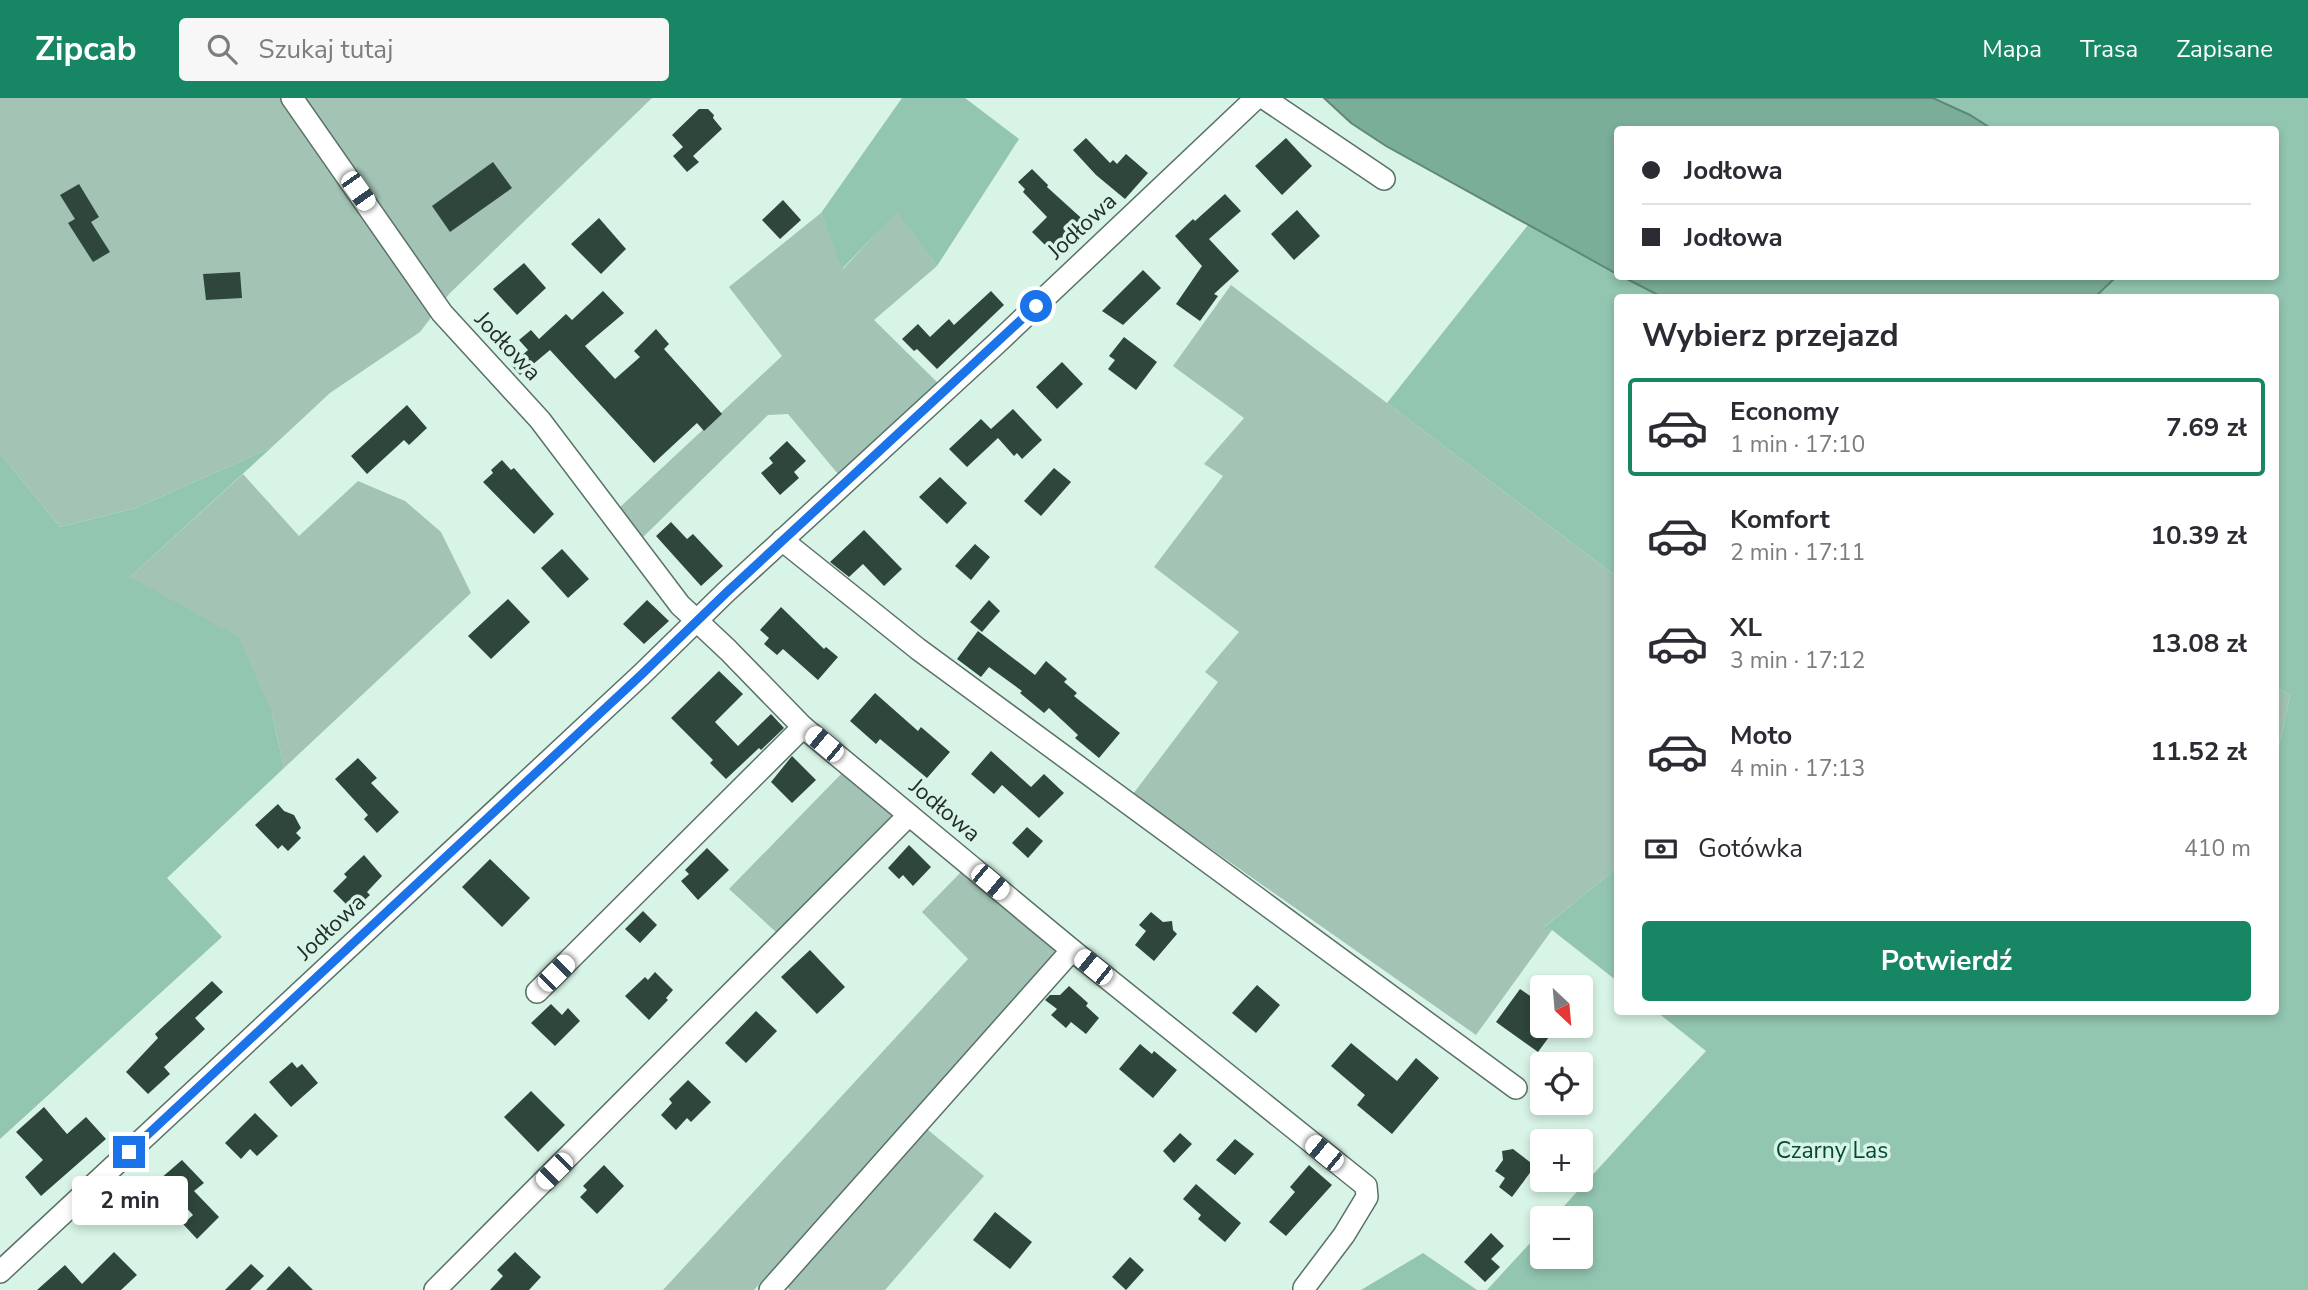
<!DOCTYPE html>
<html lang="pl">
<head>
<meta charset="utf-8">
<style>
	:root { --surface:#fff; --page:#f7f7f7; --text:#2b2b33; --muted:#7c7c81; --line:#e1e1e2; --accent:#178664 }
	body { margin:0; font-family:"Nunito Sans",sans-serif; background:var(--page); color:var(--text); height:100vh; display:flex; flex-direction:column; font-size:26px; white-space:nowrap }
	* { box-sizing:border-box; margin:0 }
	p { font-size:23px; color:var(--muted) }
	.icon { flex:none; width:38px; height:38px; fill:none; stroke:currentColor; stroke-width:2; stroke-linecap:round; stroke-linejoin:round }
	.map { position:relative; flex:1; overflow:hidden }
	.panel { position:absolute; left:1614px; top:196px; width:665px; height:721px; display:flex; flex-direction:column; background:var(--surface); border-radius:7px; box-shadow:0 4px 10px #0003 }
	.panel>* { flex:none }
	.guide { position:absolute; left:1614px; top:28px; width:665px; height:154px; border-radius:7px; box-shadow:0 4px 10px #0003; display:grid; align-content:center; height:154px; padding:0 28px; background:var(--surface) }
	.needle { width:46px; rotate:154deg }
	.fabs { position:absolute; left:1530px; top:877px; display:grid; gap:14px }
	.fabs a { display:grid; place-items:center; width:63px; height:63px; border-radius:7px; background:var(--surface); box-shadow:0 4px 10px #0003; font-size:35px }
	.end { position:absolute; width:32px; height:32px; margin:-16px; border:9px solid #1a73e8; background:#fff; box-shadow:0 0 0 4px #fff }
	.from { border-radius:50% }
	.bubble { position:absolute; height:49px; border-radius:7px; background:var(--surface); box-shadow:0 4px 10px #0003; font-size:23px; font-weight:700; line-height:49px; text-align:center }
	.car { position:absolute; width:21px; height:42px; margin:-21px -10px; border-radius:9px; box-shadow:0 0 5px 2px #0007; background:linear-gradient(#fff 24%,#345 0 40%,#fff 0 76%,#345 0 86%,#fff 0) }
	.guide b { display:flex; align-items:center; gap:24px; height:66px; font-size:26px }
	.guide b+b { border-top:2px solid var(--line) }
	.guide i { width:18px; height:18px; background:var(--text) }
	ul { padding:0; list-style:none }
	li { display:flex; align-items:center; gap:21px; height:98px; margin:0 14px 10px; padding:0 14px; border:4px solid transparent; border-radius:7px }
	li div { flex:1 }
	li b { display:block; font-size:26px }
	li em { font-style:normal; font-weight:700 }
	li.current { border-color:var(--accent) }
	li>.icon { width:63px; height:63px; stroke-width:1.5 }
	h2 { padding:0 28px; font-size:32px; line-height:84px }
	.pay { display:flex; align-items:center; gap:18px; height:77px; padding:0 28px; font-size:26px }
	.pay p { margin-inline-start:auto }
	.primary-button { display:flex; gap:14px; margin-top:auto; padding:14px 28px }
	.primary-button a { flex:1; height:80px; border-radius:7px; background:var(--accent); color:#fff; font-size:28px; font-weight:700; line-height:80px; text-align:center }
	header { display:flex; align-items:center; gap:42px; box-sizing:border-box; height:98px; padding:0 35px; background:var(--accent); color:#fff }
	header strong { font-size:33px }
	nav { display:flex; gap:38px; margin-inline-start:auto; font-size:24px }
	.search { width:490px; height:63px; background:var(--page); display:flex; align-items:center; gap:18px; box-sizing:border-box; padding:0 24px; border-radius:7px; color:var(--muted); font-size:26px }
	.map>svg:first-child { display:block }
	.green { fill:#a3c3b4 }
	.forest { fill:#92c6b0 }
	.water { fill:#7aae98; stroke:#608777; stroke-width:2 }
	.building { fill:#2f463c }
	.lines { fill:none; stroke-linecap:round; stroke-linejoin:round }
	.minor-casing { stroke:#597267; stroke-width:24 }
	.minor { stroke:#fff; stroke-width:21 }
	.route { stroke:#1a73e8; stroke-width:9 }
	.labels { text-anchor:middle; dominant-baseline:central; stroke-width:7; stroke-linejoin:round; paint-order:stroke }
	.street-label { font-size:23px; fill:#232d29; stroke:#d8f4e7 }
	.park-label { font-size:23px; fill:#014a35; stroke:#d8f4e7 }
</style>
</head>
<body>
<header>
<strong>Zipcab</strong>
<div class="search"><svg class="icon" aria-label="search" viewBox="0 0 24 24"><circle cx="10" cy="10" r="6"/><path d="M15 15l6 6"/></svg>Szukaj tutaj</div>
<nav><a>Mapa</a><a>Trasa</a><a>Zapisane</a></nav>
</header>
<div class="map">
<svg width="2308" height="1192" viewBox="0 0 2308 1192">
	<rect width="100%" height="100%" fill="#d8f4e7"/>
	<!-- green -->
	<g class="green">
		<path d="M 0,0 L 652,0 L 449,196 L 420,234 L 330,295 L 272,349 L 136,410 L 60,429 L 0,355 Z"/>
		<path d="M 897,113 L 937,168 L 874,222 L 940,287 L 838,376 L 788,316 L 768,317 L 640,442 L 618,411 L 782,258 L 729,189 L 821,115 L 843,171 Z"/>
		<path d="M 1231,187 L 1617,479 L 1617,770 L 1543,830 L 1552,832 L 1476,937 L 1133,696 L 1218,584 L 1205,574 L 1239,534 L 1154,469 L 1223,378 L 1204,366 L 1244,320 L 1173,268 Z"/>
		<path d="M 243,376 L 299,438 L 358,383 L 405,403 L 441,434 L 471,495 L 284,670 L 272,615 L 130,479 Z"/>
		<path d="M 2275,587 L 2290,598 L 2275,666 Z"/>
		<path d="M 844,673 L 898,715 L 777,835 L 729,791 Z"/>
		<path d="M 961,774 L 1059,850 L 1042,873 L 754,1192 L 663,1192 L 968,861 L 922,814 Z"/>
		<path d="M 922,1027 L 984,1078 L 885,1192 L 790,1192 L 782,1185 Z"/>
	</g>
	<!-- forest -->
	<g class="forest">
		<path d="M 902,0 L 965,0 L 1019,41 L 937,168 L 897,114 L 842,171 L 821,115 Z"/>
		<path d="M 1933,0 L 2308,0 L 2308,1192 L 1487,1192 L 1542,1132 L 1542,1158 L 1580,1158 L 1580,1120 L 1553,1120 L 1706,953 L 1657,914 L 2275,914 L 2275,666 L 2290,598 L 2275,587 L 2275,200 L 2094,199 L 2116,179 L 2275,178 L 2275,32 L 1992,31 L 1970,17 Z"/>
		<path d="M 1528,127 L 1617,176 L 1617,178 L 1623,179 L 1664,199 L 1617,200 L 1617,479 L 1387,305 Z"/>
		<path d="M 272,349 L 130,479 L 238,539 L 272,615 L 284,670 L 167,780 L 222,839 L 0,1041 L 0,355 L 60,429 L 136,410 Z"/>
		<path d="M 1617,770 L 1617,883 L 1552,832 L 1542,831 Z"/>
		<path d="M 1423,1155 L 1477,1192 L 1361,1192 Z"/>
	</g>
	<!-- water -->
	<g class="water">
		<path d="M 1324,0 L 1933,0 L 1970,17 L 1992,31 L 1617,32 L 1617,176 L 1386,48 L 1351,25 Z"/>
		<path d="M 1623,179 L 2116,179 L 2094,200 L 1664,200 Z"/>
	</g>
	<!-- building -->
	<g class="building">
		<path d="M 699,11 L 708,11 L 714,17 L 713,20 L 722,31 L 693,58 L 699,64 L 687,74 L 673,58 L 683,49 L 672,37 Z"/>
		<path d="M 1086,40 L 1110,65 L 1113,62 L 1117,66 L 1126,56 L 1148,75 L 1125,101 L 1096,77 L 1073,52 Z"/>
		<path d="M 1286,40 L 1312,68 L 1282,97 L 1255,68 Z"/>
		<path d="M 493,64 L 512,90 L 450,134 L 432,108 Z"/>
		<path d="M 1032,71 L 1048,87 L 1047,89 L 1089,127 L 1064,153 L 1058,148 L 1052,154 L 1032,134 L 1047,119 L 1023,94 L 1025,91 L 1018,84 Z"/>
		<path d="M 79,86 L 99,119 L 91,124 L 110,154 L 93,164 L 68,125 L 75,121 L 60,97 Z"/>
		<path d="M 1225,96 L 1241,113 L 1209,141 L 1239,173 L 1214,196 L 1218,198 L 1200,223 L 1176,206 L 1202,168 L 1175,138 L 1193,121 L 1195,123 Z"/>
		<path d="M 783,102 L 801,122 L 780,141 L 762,122 Z"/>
		<path d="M 1297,112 L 1320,138 L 1294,162 L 1271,136 Z"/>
		<path d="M 599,120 L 626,151 L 601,176 L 571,146 Z"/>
		<path d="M 524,165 L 546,190 L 517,217 L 493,191 Z"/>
		<path d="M 1143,172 L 1161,190 L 1123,227 L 1102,213 Z"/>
		<path d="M 240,174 L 242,200 L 206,202 L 203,176 Z"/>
		<path d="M 603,193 L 624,215 L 585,248 L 615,281 L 640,259 L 634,253 L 656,231 L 669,246 L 664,251 L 722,316 L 704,333 L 697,325 L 654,365 L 550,252 L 520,277 L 511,267 L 528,252 L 519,242 L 531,232 L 539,241 L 566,216 L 572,222 Z"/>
		<path d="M 991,193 L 1004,207 L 937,271 L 917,251 L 914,253 L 902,241 L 918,226 L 930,239 L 949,221 L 954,227 Z"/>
		<path d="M 1124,239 L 1157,264 L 1136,292 L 1108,271 L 1115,262 L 1109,258 Z"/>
		<path d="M 1062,264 L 1083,286 L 1057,311 L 1036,289 Z"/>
		<path d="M 407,307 L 427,330 L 409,347 L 404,342 L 367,376 L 351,358 Z"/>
		<path d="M 1013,311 L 1042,342 L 1022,361 L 1017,355 L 1014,358 L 998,340 L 967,369 L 949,351 L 981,321 L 991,331 Z"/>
		<path d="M 787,343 L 806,363 L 794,374 L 799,380 L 780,397 L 761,375 L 773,365 L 769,360 Z"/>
		<path d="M 502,362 L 511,372 L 514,370 L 554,416 L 534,436 L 483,384 L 493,375 L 491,372 Z"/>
		<path d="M 1054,370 L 1071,384 L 1041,418 L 1024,403 Z"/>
		<path d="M 940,379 L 967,405 L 947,426 L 919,399 Z"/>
		<path d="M 671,424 L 687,441 L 693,436 L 723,468 L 701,488 L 656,438 Z"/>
		<path d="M 864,432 L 902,471 L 884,488 L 863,466 L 849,479 L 830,464 Z"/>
		<path d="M 975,446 L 990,459 L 971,482 L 955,468 Z"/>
		<path d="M 562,451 L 589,481 L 568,500 L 541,470 Z"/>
		<path d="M 508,501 L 530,524 L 491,561 L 468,538 Z"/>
		<path d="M 647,502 L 669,523 L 644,546 L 623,526 Z"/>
		<path d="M 989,502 L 1000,513 L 982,534 L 970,524 Z"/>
		<path d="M 781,509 L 824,551 L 826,549 L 838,559 L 818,582 L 783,551 L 777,557 L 764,546 L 769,540 L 760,532 Z"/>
		<path d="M 978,533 L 1035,577 L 1046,563 L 1067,581 L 1064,584 L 1077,595 L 1074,598 L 1120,635 L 1099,660 L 1075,640 L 1078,637 L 1049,610 L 1044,615 L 1020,595 L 1022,593 L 989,569 L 981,579 L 957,561 Z"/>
		<path d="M 719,573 L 743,596 L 715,624 L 738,648 L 771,616 L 784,630 L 761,652 L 759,650 L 726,681 L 710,665 L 713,662 L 671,620 Z"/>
		<path d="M 875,595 L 918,633 L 921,629 L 950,654 L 927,680 L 880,641 L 876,646 L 850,623 Z"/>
		<path d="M 991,653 L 1031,689 L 1044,676 L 1064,695 L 1039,720 L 1002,687 L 994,696 L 971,676 Z"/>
		<path d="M 792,658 L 816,682 L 792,705 L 771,684 Z"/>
		<path d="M 358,660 L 377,680 L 371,685 L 399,714 L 377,735 L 364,721 L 368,717 L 335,681 Z"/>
		<path d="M 278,706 L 284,713 L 294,717 L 301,730 L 296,735 L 301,740 L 288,753 L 282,747 L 278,751 L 255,727 Z"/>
		<path d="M 1027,729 L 1043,743 L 1028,760 L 1012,745 Z"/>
		<path d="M 909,747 L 931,769 L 913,788 L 903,777 L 899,781 L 888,770 Z"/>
		<path d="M 707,750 L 729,772 L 698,802 L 681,783 L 689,776 L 685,772 Z"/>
		<path d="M 364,757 L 382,778 L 367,794 L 370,797 L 353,813 L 333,793 L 347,779 L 344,776 Z"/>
		<path d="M 490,761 L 530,800 L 502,829 L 462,789 Z"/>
		<path d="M 643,813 L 657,827 L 640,845 L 625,831 Z"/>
		<path d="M 1151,814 L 1163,824 L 1172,823 L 1173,832 L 1177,836 L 1154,863 L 1135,847 L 1146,833 L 1139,827 Z"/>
		<path d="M 810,852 L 845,889 L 817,916 L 781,879 Z"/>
		<path d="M 655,874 L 673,892 L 666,900 L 668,902 L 649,922 L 625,898 L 645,879 L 648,882 Z"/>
		<path d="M 212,883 L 223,894 L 195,920 L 205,931 L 164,969 L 170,976 L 148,996 L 126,974 L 158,940 L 155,936 Z"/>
		<path d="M 1257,887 L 1280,907 L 1256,935 L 1232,915 Z"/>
		<path d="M 1069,888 L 1088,905 L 1086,908 L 1099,920 L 1086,936 L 1071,924 L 1066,930 L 1051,917 L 1057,911 L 1045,902 L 1050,897 L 1060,897 Z"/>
		<path d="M 1520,891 L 1542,906 L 1542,928 L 1557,928 L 1538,954 L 1496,924 Z"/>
		<path d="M 551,906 L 562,917 L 568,910 L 580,923 L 555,948 L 531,925 Z"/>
		<path d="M 756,913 L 777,933 L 746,965 L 725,945 Z"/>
		<path d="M 1351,945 L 1397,983 L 1416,960 L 1439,980 L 1392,1036 L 1357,1007 L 1365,997 L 1331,968 Z"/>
		<path d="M 1140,946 L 1152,956 L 1154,953 L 1177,972 L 1153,1000 L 1119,971 Z"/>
		<path d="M 292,964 L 297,970 L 302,966 L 318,985 L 291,1009 L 269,984 Z"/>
		<path d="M 688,982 L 711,1004 L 691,1024 L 687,1020 L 676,1032 L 661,1017 L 672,1005 L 669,1001 Z"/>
		<path d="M 531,993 L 565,1027 L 538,1054 L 504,1019 Z"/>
		<path d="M 44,1009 L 67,1036 L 86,1019 L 106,1041 L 41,1098 L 25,1079 L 43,1062 L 16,1034 Z"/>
		<path d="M 255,1015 L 278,1038 L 257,1058 L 250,1051 L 241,1061 L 225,1045 Z"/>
		<path d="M 1180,1035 L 1192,1046 L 1174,1065 L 1163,1053 Z"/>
		<path d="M 1235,1041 L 1254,1056 L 1235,1077 L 1216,1062 Z"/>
		<path d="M 1513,1051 L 1535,1068 L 1512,1099 L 1499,1089 L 1505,1080 L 1495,1073 L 1503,1062 L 1502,1053 Z"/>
		<path d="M 182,1062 L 204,1085 L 194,1093 L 219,1119 L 197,1141 L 183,1126 L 193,1117 L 160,1081 Z"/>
		<path d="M 604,1067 L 624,1088 L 597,1116 L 580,1099 L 587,1092 L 583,1088 Z"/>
		<path d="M 1309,1067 L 1332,1087 L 1286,1138 L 1269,1124 L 1295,1094 L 1290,1089 Z"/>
		<path d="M 1196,1086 L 1241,1125 L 1225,1144 L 1198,1121 L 1201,1117 L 1183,1101 Z"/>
		<path d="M 995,1114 L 1032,1144 L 1010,1171 L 973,1142 Z"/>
		<path d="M 1491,1135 L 1504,1148 L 1491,1161 L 1500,1169 L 1485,1184 L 1464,1164 Z"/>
		<path d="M 114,1154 L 137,1177 L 121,1192 L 37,1192 L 65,1167 L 82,1186 Z"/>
		<path d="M 515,1154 L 541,1179 L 529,1192 L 490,1192 L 503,1178 L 497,1172 Z"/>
		<path d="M 1130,1159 L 1144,1172 L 1126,1192 L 1112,1179 Z"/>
		<path d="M 251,1166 L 264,1178 L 250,1192 L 225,1192 Z"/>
		<path d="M 289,1168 L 313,1192 L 266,1192 Z"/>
	</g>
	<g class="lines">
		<defs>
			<g id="minor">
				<path d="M 292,0 L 442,215 L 540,322 L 680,507 L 728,552 L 803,629 L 1072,852 L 1366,1088 L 1367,1099 L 1344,1137 L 1304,1190"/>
				<path d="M 1264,0 L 1384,81"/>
				<path d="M 782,442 L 918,551 L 1516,990"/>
				<path d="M 537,894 L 803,629"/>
				<path d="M 0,1174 L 641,577 L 726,494 L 996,246 L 1256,0"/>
				<path d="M 435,1192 L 909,717"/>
				<path d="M 770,1192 L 1072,852"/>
			</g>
		</defs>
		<!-- minor casing -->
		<use href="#minor" class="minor-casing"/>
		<!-- minor -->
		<use href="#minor" class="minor"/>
	</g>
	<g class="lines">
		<!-- route -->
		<path class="route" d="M 129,1054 L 641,577 L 726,495 L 1036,208"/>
	</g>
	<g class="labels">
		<!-- street labels -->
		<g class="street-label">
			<text transform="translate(1082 128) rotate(-43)">Jodłowa</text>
			<text transform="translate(508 248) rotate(47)">Jodłowa</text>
			<text transform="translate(945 712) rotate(40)">Jodłowa</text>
			<text transform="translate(331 829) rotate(-43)">Jodłowa</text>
		</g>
		<!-- park labels -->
		<g class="park-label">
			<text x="1832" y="1052">Czarny Las</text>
		</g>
	</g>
</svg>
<div class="fabs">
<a><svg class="needle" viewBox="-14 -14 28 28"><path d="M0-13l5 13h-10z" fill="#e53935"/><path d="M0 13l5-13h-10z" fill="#7c7c81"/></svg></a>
<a><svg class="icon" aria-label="locate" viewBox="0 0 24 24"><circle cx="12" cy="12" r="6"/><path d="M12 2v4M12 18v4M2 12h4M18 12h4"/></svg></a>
<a>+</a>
<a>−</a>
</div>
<i class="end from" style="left:1036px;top:208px"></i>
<i class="end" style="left:129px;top:1054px"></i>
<div class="bubble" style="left:72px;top:1078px;width:116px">2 min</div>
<i class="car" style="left:358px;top:93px;rotate:145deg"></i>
<i class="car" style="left:824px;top:646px;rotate:310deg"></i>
<i class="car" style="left:990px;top:784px;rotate:130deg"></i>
<i class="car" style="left:1093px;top:869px;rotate:309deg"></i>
<i class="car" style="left:556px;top:875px;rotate:45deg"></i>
<i class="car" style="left:1324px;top:1055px;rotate:309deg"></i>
<i class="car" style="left:554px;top:1073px;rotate:225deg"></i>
<div class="guide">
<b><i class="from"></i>Jodłowa</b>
<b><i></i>Jodłowa</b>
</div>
<section class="panel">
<h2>Wybierz przejazd</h2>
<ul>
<li class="current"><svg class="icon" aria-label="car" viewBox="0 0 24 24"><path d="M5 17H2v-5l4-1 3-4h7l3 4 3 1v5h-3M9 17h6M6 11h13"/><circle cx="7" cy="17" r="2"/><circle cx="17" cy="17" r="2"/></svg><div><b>Economy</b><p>1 min · 17:10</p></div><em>7.69 zł</em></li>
<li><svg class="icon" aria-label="car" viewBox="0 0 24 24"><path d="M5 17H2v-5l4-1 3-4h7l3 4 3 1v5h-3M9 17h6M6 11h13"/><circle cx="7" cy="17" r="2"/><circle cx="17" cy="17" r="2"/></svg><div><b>Komfort</b><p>2 min · 17:11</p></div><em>10.39 zł</em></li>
<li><svg class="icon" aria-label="car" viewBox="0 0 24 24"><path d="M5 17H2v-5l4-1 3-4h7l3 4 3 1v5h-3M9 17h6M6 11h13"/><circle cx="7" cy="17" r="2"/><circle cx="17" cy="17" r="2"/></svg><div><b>XL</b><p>3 min · 17:12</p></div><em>13.08 zł</em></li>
<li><svg class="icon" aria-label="car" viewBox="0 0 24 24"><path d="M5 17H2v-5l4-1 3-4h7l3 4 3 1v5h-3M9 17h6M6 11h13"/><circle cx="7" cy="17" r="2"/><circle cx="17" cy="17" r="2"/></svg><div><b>Moto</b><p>4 min · 17:13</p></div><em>11.52 zł</em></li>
</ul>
<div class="pay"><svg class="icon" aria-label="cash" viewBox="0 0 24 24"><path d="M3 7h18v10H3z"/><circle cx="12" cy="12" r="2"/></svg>Gotówka<p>410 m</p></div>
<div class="primary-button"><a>Potwierdź</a></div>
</section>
</div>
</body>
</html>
